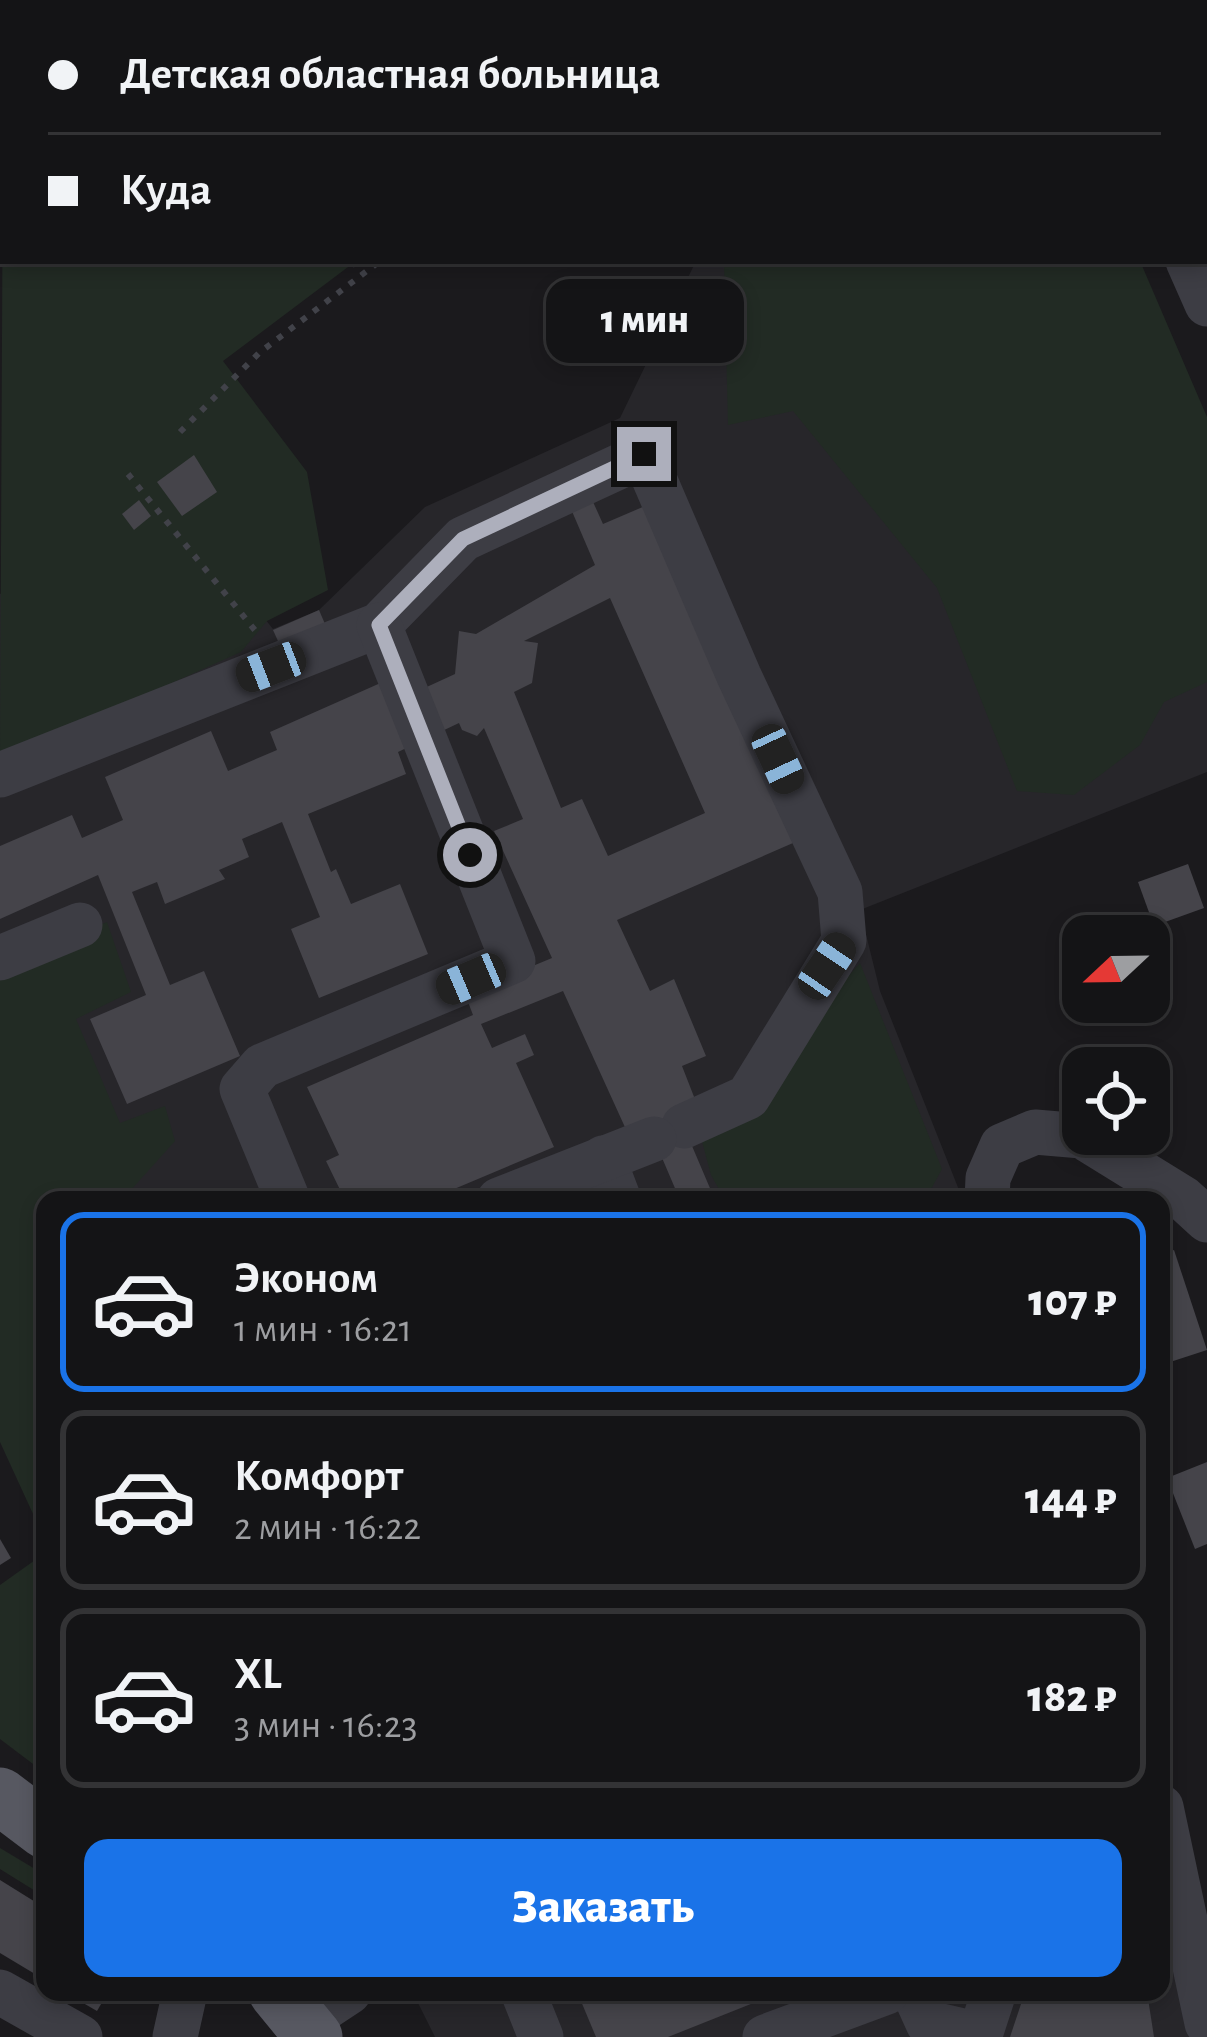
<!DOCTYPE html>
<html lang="ru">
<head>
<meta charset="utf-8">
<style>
	:root { --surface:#141416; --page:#1d1d1f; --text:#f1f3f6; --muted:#9d9ea1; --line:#333335; --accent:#1a73e8 }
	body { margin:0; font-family:"Alegreya Sans",sans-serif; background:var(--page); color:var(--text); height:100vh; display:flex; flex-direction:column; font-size:45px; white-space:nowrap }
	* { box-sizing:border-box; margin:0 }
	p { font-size:39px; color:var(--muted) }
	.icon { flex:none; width:66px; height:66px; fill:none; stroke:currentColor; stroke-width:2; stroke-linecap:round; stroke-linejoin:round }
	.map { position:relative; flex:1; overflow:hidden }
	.details { position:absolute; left:36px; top:1191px; width:1134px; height:810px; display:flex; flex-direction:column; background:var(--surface); border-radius:24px; box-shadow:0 6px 18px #0003,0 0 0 3px var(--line) }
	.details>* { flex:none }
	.top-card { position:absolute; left:0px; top:0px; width:1209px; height:264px; box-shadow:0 6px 18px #0003,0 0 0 3px var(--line); display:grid; align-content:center; height:264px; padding:0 48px; background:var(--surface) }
	.needle { width:78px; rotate:248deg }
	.tools { position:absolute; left:1062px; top:915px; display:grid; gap:24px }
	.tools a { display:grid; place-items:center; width:108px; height:108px; border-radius:24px; background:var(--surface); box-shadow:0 6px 18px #0003,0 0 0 3px var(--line); font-size:60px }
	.end { position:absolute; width:54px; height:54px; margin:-27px; border:15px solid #adafbc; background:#111; box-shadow:0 0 0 6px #111 }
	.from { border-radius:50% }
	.bubble { position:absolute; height:84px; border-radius:24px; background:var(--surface); box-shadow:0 6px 18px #0003,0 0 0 3px var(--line); font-size:39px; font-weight:800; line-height:84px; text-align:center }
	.car { position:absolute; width:36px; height:72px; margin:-36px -18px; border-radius:15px; box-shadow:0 0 9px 3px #0007; background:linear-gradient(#222 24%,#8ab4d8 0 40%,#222 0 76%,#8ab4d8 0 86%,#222 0) }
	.top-card b { display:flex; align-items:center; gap:42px; height:114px; font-size:45px }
	.top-card b+b { border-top:3px solid var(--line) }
	.top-card i { width:30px; height:30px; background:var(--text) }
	ul { padding:21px 0 0; list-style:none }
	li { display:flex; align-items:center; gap:36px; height:180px; margin:0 24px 18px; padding:0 24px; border:6px solid var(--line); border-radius:24px }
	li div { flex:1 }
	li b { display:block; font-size:45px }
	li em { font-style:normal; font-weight:800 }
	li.on { border-color:var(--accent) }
	li>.icon { width:108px; height:108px; stroke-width:1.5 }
	.action { display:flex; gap:24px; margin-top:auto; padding:24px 48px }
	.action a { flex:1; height:138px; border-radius:24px; background:var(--accent); color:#fff; font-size:48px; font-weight:800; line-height:138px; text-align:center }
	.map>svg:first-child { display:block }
	.built { fill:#27262a }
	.green { fill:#222b24 }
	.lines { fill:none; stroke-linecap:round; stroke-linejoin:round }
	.stream { stroke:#303741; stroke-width:9 }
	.building { fill:#45444a; fill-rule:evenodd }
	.path { stroke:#414249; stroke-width:6; stroke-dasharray:6 9; stroke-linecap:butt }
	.minor { stroke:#3d3d44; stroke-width:45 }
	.major { stroke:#575861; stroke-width:57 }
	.route { stroke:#adafbc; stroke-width:15 }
</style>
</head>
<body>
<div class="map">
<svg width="1207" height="2037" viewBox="0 0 1207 2037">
	<rect width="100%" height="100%" fill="#1b1a1d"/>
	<!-- built -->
	<g class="built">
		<path d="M 696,261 L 1030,261 L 1207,673 L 1207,772 L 860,910 L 880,991 L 963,1200 L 45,1200 L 0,1393 L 0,594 L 183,517 L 273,629 L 319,610 L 425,507 L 620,418 Z"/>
		<path d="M 1161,1867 L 1196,2037 L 435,2037 L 416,1999 L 406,1992 L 1161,1992 Z"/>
	</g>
	<!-- green -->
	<g class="green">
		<path d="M 0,0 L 155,0 L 3,3 L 0,113 Z"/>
		<path d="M 206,0 L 654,0 L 656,3 L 201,3 Z"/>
		<path d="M 839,0 L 1018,0 L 1020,3 L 831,3 Z"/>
		<path d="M 1079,0 L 1207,0 L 1207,271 L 1206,3 Z"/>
		<path d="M 3,123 L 3,261 L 356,261 L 223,361 L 307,472 L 328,590 L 267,621 L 241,652 L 0,760 Z"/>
		<path d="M 724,261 L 1140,261 L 1207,417 L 1207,682 L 1164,702 L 1140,745 L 1074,795 L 1017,791 L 937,588 L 793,411 L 728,425 Z"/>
		<path d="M 107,922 L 131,992 L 76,1019 L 120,1123 L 165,1106 L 175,1141 L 122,1200 L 45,1200 L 45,1540 L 0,1442 L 0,968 Z"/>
		<path d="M 860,963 L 942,1169 L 929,1193 L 884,1200 L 725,1200 L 711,1175 L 700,1134 L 775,1096 L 810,1019 Z"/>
		<path d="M 45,1553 L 45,1773 L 0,1739 L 0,1585 Z"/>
		<path d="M 0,1848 L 45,1875 L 45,1897 L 0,1869 Z"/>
	</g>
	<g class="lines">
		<!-- stream -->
		<g class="stream">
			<path d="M 538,3 L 541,0"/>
			<path d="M 0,205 L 3,203"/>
		</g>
	</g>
	<!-- building -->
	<g class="building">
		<path d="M 194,455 L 217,492 L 182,516 L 157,482 Z"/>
		<path d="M 589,493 L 603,524 L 645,506 L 793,843 L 617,920 L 650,991 L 674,979 L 706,1056 L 682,1066 L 698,1107 L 678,1113 L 715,1200 L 680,1200 L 648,1125 L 629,1136 L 563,991 L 481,1024 L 492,1048 L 525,1034 L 534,1055 L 516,1063 L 554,1147 L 428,1200 L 345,1200 L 326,1161 L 339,1155 L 307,1087 L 473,1015 L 465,994 L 552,958 L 494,831 L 523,819 L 484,728 L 477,736 L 462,730 L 459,723 L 398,752 L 406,774 L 308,814 L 331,872 L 336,869 L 351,904 L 400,884 L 428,954 L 319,998 L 291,929 L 320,917 L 282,822 L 242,839 L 249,857 L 219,870 L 225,879 L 165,904 L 157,882 L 132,892 L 170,985 L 204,971 L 240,1056 L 127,1104 L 90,1019 L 146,995 L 98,875 L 0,919 L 0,846 L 72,815 L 82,838 L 123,820 L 105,777 L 211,731 L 228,771 L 277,750 L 270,732 L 385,681 L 394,702 L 455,674 L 459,631 L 476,634 L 595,565 L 568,502 ZM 610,598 L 705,813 L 608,856 L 582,799 L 561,808 L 514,692 L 532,683 L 538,643 L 524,641 Z"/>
		<path d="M 139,500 L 151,516 L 134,530 L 122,514 Z"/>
		<path d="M 319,610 L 328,631 L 282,650 L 273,630 Z"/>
		<path d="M 1188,864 L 1204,908 L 1154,926 L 1138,882 Z"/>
		<path d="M 1174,1250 L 1207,1350 L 1161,1365 L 1161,1254 Z"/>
		<path d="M 1207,1462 L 1207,1544 L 1195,1549 L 1167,1478 Z"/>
		<path d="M 0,1539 L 11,1558 L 0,1565 Z"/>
		<path d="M 0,1880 L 45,1908 L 45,1980 L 0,1953 Z"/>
		<path d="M 64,1992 L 108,1992 L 97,2011 Z"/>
		<path d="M 584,1992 L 781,1992 L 668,2037 L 596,2037 L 578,1994 Z"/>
		<path d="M 1025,1992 L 1147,1992 L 1154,2037 L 1010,2037 Z"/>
	</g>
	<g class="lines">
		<!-- path -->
		<g class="path">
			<path d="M 710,0 L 710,3"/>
			<path d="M 779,0 L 779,3"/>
			<path d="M 49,3 L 54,0"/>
			<path d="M 96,3 L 99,0"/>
			<path d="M 665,3 L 667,0"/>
			<path d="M 0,31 L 3,30"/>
			<path d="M 0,60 L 3,58"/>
			<path d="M 0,236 L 3,235"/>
			<path d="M 352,261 L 363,273"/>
			<path d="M 180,432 L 259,353 L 380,261"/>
			<path d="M 128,474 L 258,634"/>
		</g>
		<!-- minor -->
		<g class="minor">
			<path d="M 1073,0 L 1074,3"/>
			<path d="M 1188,261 L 1207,304"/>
			<path d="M 0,775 L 379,625 L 463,539 L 644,455 L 739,676 L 840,892 L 844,941 L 748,1097 L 684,1126"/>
			<path d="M 0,958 L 80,925"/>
			<path d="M 603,1158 L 619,1200"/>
			<path d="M 288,1200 L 242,1089 L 262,1066 L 513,961 L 379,625"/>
			<path d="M 499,1200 L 654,1139"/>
			<path d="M 987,1200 L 988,1178 L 1002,1146 L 1035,1132 L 1082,1136 L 1184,1199 L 1207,1220"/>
			<path d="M 1161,1807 L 1207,2023"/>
			<path d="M 0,1992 L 80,2037"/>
			<path d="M 523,1992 L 541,2037"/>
			<path d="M 914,1992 L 928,2023 L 980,2035 L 994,1992"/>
			<path d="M 302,2023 L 349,1992"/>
			<path d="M 175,2037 L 185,1992"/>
			<path d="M 765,2037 L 887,1992"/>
		</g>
		<!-- major -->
		<g class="major">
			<path d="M 0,1796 L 45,1830"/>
			<path d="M 277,1992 L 314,2037"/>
		</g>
	</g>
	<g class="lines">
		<!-- route -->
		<path class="route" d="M 470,855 L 379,625 L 463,539 L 644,454"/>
	</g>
</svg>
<div class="tools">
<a><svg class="needle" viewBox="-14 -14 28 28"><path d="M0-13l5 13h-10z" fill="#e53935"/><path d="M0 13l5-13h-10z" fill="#9d9ea1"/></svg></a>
<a><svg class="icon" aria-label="locate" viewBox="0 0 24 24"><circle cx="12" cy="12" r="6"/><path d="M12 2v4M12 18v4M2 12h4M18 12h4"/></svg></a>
</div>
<i class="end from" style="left:470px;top:855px"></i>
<i class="end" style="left:644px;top:454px"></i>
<div class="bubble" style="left:546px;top:279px;width:198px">1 мин</div>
<i class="car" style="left:271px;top:667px;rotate:249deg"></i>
<i class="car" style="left:778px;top:759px;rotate:155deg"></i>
<i class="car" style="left:827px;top:966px;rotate:34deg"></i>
<i class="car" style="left:471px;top:979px;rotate:247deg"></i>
<div class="top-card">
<b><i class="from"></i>Детская областная больница</b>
<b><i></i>Куда</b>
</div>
<section class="details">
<ul>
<li class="on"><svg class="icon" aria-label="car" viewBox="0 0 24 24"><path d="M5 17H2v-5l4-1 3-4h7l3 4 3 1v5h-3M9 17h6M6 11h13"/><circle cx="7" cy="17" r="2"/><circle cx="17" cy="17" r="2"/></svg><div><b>Эконом</b><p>1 мин · 16:21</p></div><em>107 ₽</em></li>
<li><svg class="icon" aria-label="car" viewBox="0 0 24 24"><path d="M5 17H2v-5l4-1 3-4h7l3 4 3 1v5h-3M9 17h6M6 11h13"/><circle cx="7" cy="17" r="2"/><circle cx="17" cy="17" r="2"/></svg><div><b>Комфорт</b><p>2 мин · 16:22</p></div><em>144 ₽</em></li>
<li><svg class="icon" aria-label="car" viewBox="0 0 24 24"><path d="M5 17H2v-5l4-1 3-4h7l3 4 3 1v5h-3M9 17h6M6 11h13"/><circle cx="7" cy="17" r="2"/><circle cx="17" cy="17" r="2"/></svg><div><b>XL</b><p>3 мин · 16:23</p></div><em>182 ₽</em></li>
</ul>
<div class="action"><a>Заказать</a></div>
</section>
</div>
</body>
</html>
